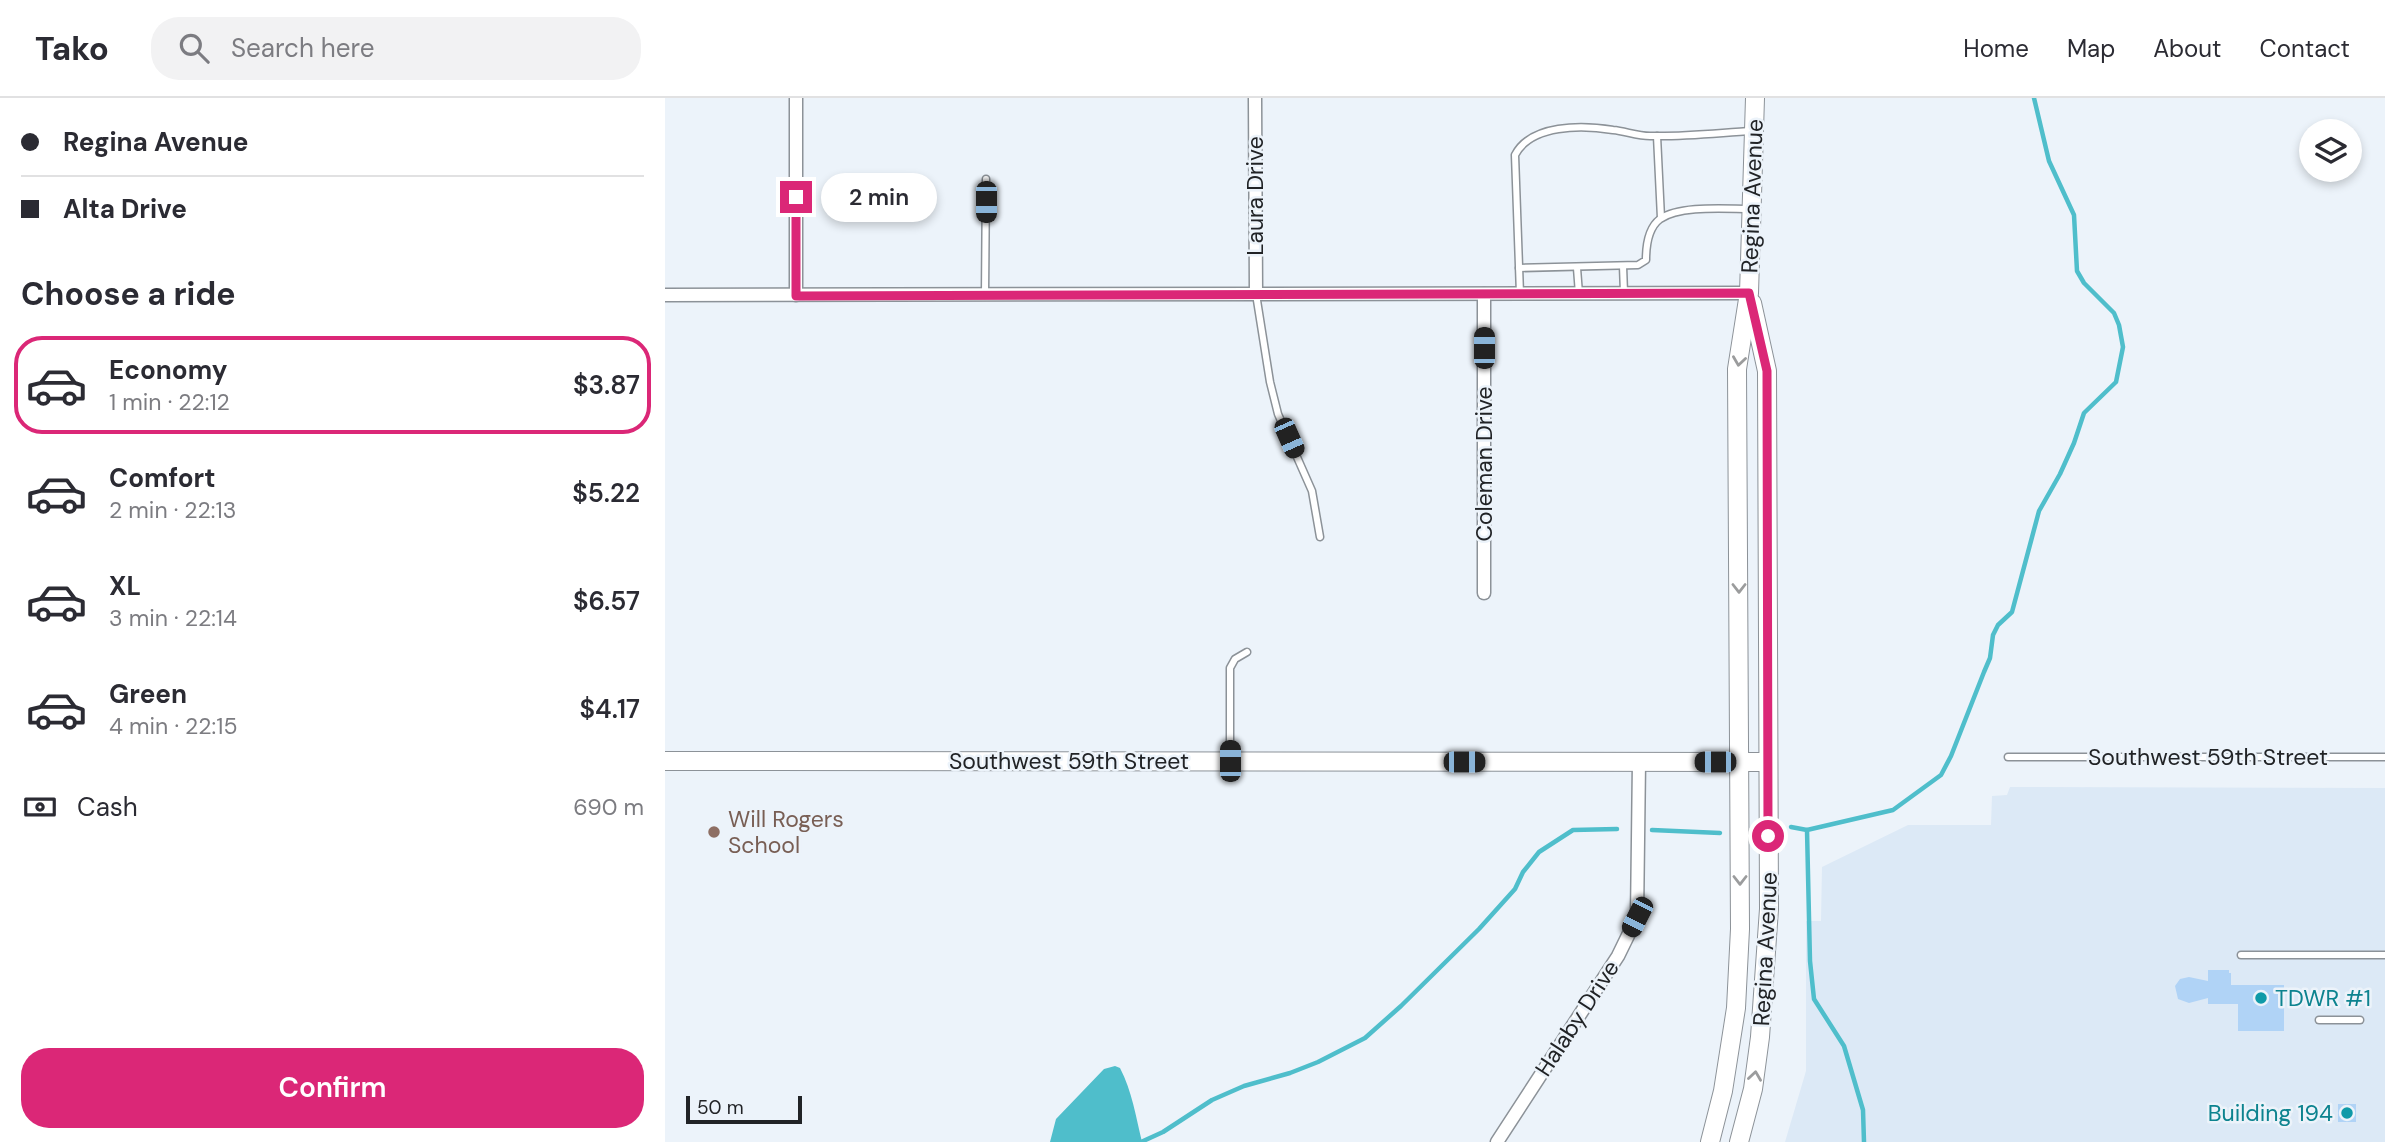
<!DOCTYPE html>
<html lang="en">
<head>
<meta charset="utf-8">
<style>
	:root { --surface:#fff; --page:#f2f2f3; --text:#2b2b33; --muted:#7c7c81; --line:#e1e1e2; --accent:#db2777 }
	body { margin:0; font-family:"DM Sans",sans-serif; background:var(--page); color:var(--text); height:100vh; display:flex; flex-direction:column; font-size:26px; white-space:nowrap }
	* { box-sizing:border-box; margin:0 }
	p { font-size:23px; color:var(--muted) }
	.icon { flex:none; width:38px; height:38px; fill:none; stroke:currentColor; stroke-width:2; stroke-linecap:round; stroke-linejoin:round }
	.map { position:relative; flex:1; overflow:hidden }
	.side { display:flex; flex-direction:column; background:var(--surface); width:665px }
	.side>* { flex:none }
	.guide { display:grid; align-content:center; height:154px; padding:0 21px; background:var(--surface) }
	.fabs { position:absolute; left:1634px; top:21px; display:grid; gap:14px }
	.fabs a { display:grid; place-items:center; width:63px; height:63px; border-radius:50%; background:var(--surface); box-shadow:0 4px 10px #0003; font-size:35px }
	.scale { position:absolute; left:21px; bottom:18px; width:116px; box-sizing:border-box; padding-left:7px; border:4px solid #212326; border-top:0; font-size:19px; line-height:24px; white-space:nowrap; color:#212326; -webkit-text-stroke:5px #ecf3fa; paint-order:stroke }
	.end { position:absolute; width:32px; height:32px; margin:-16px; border:9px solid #db2777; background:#fff; box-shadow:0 0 0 4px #fff }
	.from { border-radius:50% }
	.bubble { position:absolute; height:49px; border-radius:24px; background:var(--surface); box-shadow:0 4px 10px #0003; font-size:23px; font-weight:600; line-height:49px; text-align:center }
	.car { position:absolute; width:21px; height:42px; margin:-21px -10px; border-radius:9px; box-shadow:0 0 5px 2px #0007; background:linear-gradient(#222 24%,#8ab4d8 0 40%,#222 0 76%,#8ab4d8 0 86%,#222 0) }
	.guide b { display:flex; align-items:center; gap:24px; height:66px; font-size:26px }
	.guide b+b { border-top:2px solid var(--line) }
	.guide i { width:18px; height:18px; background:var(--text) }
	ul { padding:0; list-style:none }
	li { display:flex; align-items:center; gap:21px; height:98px; margin:0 14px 10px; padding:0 7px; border:4px solid transparent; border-radius:28px }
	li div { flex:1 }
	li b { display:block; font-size:26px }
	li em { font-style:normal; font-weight:600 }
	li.on { border-color:var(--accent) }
	li>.icon { width:63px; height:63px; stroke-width:1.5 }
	h2 { padding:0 21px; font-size:32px; line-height:84px }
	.pay { display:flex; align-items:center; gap:18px; height:77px; padding:0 21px; font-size:26px }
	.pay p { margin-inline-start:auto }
	.cta { display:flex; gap:14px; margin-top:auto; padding:14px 21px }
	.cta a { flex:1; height:80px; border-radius:28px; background:var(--accent); color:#fff; font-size:28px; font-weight:600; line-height:80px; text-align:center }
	header { display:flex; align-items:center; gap:42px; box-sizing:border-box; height:98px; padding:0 35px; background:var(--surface); border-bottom:2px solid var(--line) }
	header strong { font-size:33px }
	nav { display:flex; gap:38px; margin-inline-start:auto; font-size:24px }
	.search { width:490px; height:63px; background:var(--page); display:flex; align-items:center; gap:18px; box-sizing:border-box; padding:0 24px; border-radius:28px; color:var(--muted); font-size:26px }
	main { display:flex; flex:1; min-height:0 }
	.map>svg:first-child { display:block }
	.built { fill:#dce9f6 }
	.water { fill:#4fbecb }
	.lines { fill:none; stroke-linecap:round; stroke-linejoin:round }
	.stream { stroke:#4fbecb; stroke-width:4.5 }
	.building { fill:#b0d3f6 }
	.lane-casing { stroke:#8c9298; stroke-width:9 }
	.street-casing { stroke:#8c9298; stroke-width:15 }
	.secondary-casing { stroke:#8c9298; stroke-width:20 }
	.lane { stroke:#fff; stroke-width:6 }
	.street { stroke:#fff; stroke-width:12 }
	.secondary { stroke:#fff; stroke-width:18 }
	.oneway { stroke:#9b9c9d }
	.route { stroke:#db2777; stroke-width:9 }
	.education-dot { fill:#8d6e63; stroke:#ecf3fa; stroke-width:2.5 }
	.culture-dot { fill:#0f9aa8; stroke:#ecf3fa; stroke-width:2.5 }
	.labels { text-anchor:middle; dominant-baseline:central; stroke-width:5; stroke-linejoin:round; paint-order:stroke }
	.street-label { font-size:23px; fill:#212326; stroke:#ecf3fa }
	.education-label { font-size:23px; fill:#785e54; stroke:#ecf3fa; text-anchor:start }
	.culture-label { font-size:23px; fill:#0d838f; stroke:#ecf3fa; text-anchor:start }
</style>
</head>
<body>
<header>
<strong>Tako</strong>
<div class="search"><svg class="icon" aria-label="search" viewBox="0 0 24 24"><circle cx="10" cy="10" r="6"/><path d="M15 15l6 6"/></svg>Search here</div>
<nav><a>Home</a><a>Map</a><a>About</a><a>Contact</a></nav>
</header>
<main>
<section class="side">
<div class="guide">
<b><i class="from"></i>Regina Avenue</b>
<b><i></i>Alta Drive</b>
</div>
<h2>Choose a ride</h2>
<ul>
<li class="on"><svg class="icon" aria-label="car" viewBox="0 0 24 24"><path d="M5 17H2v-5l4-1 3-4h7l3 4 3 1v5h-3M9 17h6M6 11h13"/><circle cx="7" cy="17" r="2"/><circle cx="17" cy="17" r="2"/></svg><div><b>Economy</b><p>1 min · 22:12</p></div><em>$3.87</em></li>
<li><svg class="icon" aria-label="car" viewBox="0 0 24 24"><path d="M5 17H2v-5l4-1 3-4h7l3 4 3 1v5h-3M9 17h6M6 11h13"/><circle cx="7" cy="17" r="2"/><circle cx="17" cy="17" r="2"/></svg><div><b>Comfort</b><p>2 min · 22:13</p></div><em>$5.22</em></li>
<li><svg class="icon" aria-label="car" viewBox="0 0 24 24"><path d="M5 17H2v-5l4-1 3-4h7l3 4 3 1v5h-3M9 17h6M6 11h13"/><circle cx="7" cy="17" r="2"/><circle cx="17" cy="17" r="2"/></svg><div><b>XL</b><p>3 min · 22:14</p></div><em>$6.57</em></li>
<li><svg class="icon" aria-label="car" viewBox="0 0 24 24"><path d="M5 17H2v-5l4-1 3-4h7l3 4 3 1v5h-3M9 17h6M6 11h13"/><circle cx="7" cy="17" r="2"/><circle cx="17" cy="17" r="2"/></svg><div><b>Green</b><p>4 min · 22:15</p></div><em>$4.17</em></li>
</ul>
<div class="pay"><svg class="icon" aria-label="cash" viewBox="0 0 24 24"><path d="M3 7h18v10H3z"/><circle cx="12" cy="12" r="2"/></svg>Cash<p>690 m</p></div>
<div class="cta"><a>Confirm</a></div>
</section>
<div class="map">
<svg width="1720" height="1044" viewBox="0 0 1720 1044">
	<rect width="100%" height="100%" fill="#ecf3fa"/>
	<!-- built -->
	<path class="built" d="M 1345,689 L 1720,690 L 1720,1044 L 1120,1044 L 1141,973 L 1141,823 L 1156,823 L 1157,769 L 1243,727 L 1326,727 L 1327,698 L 1342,697 Z"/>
	<!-- water -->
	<path class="water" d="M 450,968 L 455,970 C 467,993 471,1019 477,1044 L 385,1044 L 391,1021 L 439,971 Z"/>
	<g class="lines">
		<!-- stream -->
		<g class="stream">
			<path d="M 1126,729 L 1142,732"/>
			<path d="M 987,732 L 1055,735"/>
			<path d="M 476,1044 L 498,1034 L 547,1002 L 579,988 L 625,975 L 653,964 L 700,940 L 736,908 L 814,831 L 850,791 L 858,774 L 874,754 L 908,732 L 952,731"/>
			<path d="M 1199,1044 L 1198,1012 L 1179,948 L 1149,901 L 1145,863 L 1142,732 L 1228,712 L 1276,677 L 1286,658 L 1319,574 L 1325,560 L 1328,537 L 1333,527 L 1347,514 L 1374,413 L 1395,376 L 1409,345 L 1419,315 L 1451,284 L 1458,249 L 1454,227 L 1449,215 L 1419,185 L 1412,173 L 1409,117 L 1384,63 L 1369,0"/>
		</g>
	</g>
	<!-- building -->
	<g class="building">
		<path d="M 1543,872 L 1564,872 L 1564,875 L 1566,875 L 1566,887 L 1619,887 L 1619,933 L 1573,933 L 1573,906 L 1543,906 L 1543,900 L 1524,905 L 1513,901 L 1510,888 L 1515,881 L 1524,879 L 1543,883 Z"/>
		<rect x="1673" y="1006" width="18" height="18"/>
	</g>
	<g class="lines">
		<defs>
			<g id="lane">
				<path d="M 992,38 L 996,120"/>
				<path d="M 958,168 L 959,195"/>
				<path d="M 854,170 L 973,167 L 981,162 C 981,148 983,130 995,121 C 1015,107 1061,111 1085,111"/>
				<path d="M 912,170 L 914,196"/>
				<path d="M 591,196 L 605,284 L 613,316 L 647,393 L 655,439"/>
				<path d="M 855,196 L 850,57 C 866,26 917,27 948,32 C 960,33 972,38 985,38 C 1019,39 1053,35 1087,33"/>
				<path d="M 320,197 L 321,81"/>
				<path d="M 1343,659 L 1720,659"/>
				<path d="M 565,662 L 565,570 L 570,561 L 582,554"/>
				<path d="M 1576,857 L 1720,857"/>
				<path d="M 1654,922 L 1695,922"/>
			</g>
			<g id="street">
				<path d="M 131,0 L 131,197"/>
				<path d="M 590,0 L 591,196"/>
				<path d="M 819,196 L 819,495"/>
				<path d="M 0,197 L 1084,195"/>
				<path d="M 832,1044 L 953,858 L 972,819 L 974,664"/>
			</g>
			<g id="secondary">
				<path d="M 0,663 L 1102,664"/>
				<path d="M 1045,1044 L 1058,993 L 1071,910 L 1075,831 L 1072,271 L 1084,195 L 1090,0"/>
				<path d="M 1074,1044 L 1088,991 L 1095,939 L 1104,811 L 1102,273 L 1087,205"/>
			</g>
		</defs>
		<!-- lane casing -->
		<use href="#lane" class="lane-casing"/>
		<!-- street casing -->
		<use href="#street" class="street-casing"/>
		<!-- secondary casing -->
		<use href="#secondary" class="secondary-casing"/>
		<!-- lane -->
		<use href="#lane" class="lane"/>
		<!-- street -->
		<use href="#street" class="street"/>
		<!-- secondary -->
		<use href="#secondary" class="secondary"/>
	</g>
	<!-- one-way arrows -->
	<defs><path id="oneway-chevron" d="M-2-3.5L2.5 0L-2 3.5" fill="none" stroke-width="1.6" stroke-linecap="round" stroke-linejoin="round" transform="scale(1.75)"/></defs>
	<g class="oneway">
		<use href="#oneway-chevron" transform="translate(1074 263) rotate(98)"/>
		<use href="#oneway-chevron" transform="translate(1074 490) rotate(90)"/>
		<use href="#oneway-chevron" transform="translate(1075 782) rotate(90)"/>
		<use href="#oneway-chevron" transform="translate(1090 978) rotate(-82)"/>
	</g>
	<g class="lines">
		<!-- route -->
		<path class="route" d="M 131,99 L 131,198 L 1084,195 L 1102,273 L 1103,738"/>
	</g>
	<!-- markers -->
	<circle class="education-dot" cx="49" cy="734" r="7"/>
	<g class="culture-dot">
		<circle cx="1596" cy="900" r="7"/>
		<circle cx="1682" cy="1015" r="7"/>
	</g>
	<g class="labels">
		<!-- street labels -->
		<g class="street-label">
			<text transform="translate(590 98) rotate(-90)">Laura Drive</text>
			<text transform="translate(1087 98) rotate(-88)">Regina Avenue</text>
			<text transform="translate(819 366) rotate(-90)">Coleman Drive</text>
			<text x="1543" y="659">Southwest 59th Street</text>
			<text x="404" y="663">Southwest 59th Street</text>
			<text transform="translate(1100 851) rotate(-87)">Regina Avenue</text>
			<text transform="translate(912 920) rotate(-57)">Halaby Drive</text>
		</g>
		<!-- education labels -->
		<g class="education-label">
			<text x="63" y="721">Will Rogers<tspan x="63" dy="26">School</tspan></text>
		</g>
		<!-- culture labels -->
		<g class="culture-label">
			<text x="1610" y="900">TDWR #1</text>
			<text x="1668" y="1015" text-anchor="end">Building 194</text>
		</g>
	</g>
</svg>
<div class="fabs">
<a><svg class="icon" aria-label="layers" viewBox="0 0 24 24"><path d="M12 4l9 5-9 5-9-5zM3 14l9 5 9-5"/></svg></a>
</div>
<div class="scale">50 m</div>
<i class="end from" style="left:1103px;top:738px"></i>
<i class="end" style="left:131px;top:99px"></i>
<div class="bubble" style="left:156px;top:75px;width:116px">2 min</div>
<i class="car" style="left:321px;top:104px;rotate:180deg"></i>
<i class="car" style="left:819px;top:250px;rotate:0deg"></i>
<i class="car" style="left:624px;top:340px;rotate:156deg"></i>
<i class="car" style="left:565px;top:663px;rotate:0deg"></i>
<i class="car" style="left:799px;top:664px;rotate:90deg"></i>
<i class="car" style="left:1050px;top:664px;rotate:270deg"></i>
<i class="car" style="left:972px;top:819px;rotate:207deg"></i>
</div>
</main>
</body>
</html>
